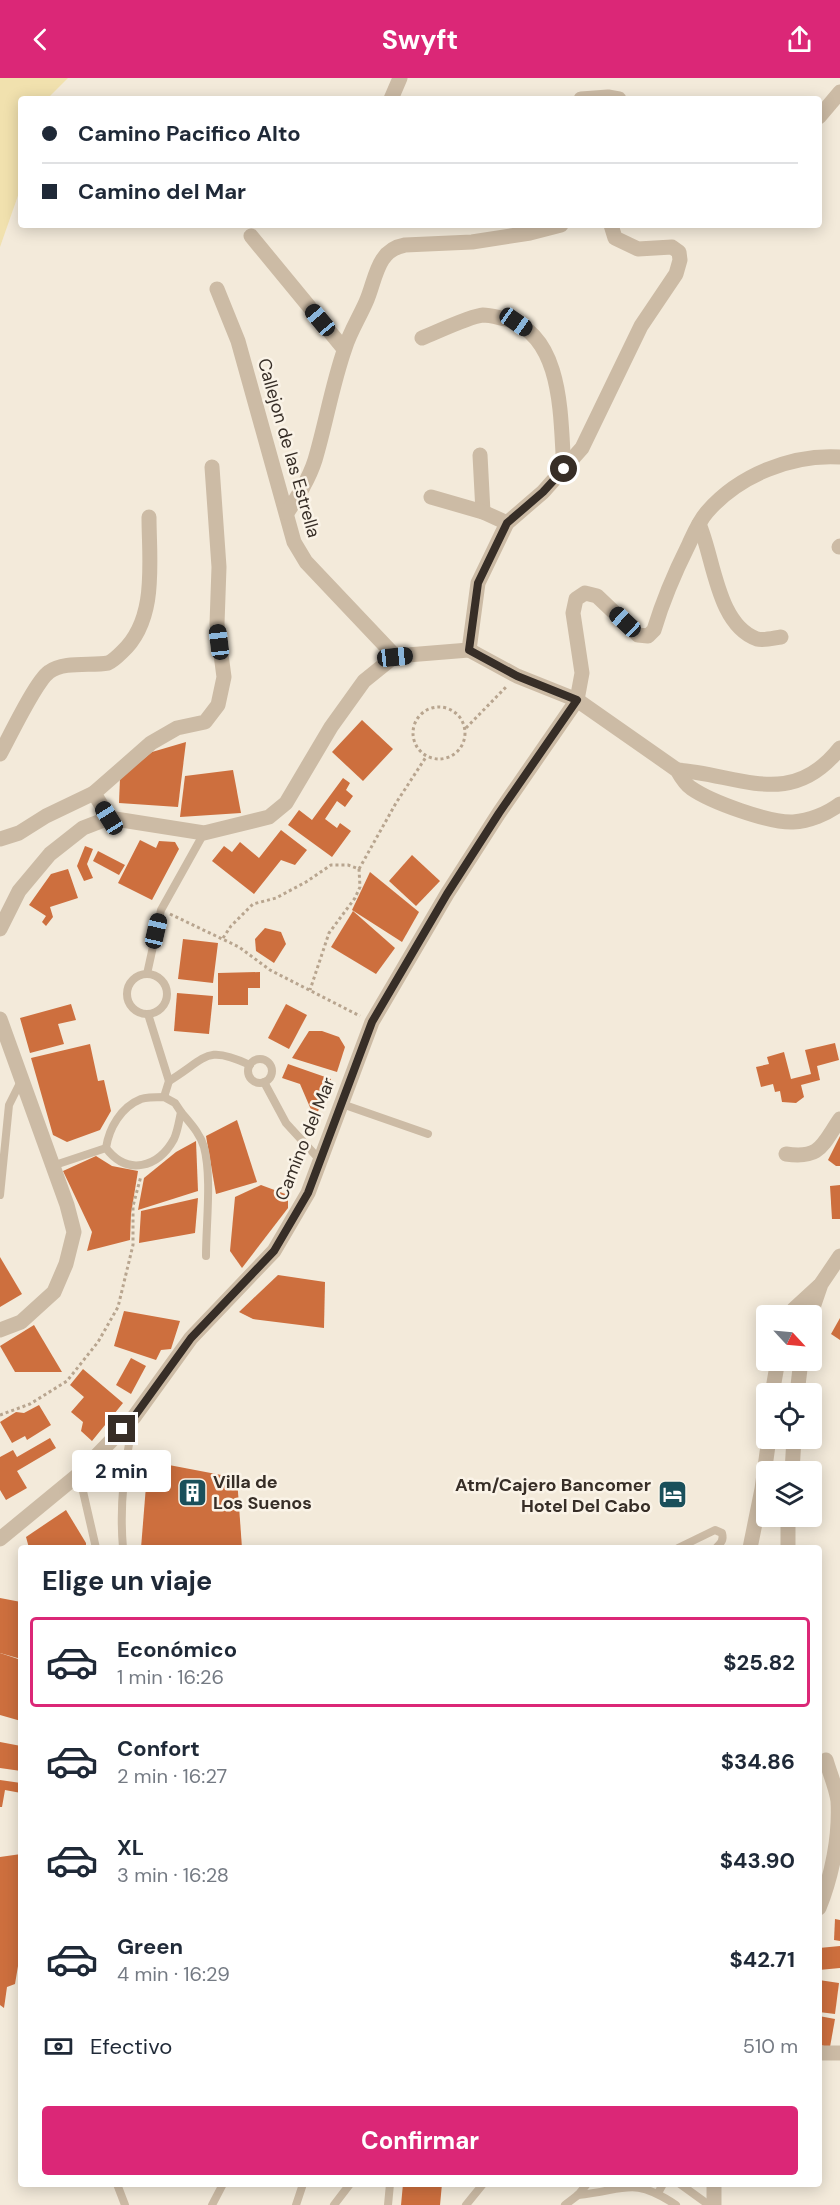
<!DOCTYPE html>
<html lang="es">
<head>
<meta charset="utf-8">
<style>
	:root { --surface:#fff; --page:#f6f6f7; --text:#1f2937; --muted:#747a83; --line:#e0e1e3; --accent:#db2777 }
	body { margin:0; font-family:"DM Sans",sans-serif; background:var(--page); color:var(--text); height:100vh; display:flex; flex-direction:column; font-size:22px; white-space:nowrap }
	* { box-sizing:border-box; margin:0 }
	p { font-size:20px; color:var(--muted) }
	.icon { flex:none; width:33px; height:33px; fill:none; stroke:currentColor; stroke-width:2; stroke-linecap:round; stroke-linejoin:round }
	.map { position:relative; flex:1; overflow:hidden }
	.drawer { position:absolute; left:18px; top:1467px; width:804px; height:642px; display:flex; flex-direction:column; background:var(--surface); border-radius:6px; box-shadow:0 3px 15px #0003 }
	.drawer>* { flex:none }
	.top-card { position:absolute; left:18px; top:18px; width:804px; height:132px; border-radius:6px; box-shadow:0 3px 15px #0003; display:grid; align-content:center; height:132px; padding:0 24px; background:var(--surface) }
	.needle { width:39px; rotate:116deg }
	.tools { position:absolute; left:756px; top:1227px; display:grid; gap:12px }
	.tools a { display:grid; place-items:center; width:66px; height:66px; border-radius:6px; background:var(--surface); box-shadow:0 3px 15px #0003; font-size:30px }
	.end { position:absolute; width:27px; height:27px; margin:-14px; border:8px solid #372e27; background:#fff; box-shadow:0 0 0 3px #fff }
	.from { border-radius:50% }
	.bubble { position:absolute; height:42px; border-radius:6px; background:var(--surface); box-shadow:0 3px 15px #0003; font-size:20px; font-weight:700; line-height:42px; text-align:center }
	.car { position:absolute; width:18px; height:36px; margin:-18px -9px; border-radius:8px; box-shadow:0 0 4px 2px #0007; background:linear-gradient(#222 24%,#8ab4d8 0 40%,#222 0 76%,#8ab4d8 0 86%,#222 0) }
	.top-card b { display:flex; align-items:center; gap:21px; height:57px; font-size:22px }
	.top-card b+b { border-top:2px solid var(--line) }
	.top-card i { width:15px; height:15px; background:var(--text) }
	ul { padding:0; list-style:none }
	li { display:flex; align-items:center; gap:18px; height:90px; margin:0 12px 9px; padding:0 12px; border:3px solid transparent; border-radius:6px }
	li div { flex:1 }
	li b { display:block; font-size:22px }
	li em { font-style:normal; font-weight:700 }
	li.current { border-color:var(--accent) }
	li>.icon { width:54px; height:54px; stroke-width:1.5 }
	h2 { padding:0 24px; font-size:27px; line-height:72px }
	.pay { display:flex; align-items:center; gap:15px; height:66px; padding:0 24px; font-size:22px }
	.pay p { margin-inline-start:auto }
	.button { display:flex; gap:12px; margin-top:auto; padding:12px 24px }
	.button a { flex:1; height:69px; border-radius:6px; background:var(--accent); color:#fff; font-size:24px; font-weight:700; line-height:69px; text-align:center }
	header { display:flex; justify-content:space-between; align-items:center; height:78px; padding:0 24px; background:var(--accent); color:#fff; font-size:27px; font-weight:700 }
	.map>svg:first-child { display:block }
	.sand { fill:#f1e1ae }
	.building { fill:#cd6f3e }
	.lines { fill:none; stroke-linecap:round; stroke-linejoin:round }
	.path { stroke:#b8a58f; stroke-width:3; stroke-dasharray:3 3; stroke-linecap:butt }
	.service { stroke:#ccbba5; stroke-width:8 }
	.minor { stroke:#ccbba5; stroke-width:15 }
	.route { stroke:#372e27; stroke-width:8 }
	.labels { text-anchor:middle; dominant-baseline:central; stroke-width:5; stroke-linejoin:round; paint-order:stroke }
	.street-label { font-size:18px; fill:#372e27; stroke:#faf3e7 }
	.poi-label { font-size:18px; font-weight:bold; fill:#372e27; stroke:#faf3e7; text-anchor:start }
</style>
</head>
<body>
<header><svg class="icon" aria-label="back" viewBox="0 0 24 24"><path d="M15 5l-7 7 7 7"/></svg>Swyft<svg class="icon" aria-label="share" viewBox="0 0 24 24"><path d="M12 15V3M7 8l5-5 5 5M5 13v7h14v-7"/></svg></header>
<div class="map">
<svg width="840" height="2127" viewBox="0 0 840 2127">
	<rect width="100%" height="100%" fill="#f3eada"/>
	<!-- sand -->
	<path class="sand" d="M 0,0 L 68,0 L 47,21 L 21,21 L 21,109 L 0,169 Z"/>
	<!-- building -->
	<g class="building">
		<path d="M 362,642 L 393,671 L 363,703 L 332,674 Z"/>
		<path d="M 186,664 L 178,729 L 119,725 L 120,700 L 152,674 Z"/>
		<path d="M 233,692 L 241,735 L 180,739 L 185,698 Z"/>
		<path d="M 343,700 L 350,705 L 346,712 L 353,718 L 345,729 L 337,723 L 325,741 L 337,750 L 340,745 L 351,753 L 332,779 L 288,747 L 299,732 L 312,742 Z"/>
		<path d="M 281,752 L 307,772 L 295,787 L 281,782 L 254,816 L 212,783 L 224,768 L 232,774 L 240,764 L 259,780 Z"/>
		<path d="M 140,762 L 156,770 L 159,763 L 175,764 L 179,771 L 152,822 L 118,805 Z"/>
		<path d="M 85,768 L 93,771 L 87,786 L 93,800 L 84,803 L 77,788 Z"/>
		<path d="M 98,773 L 125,787 L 119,797 L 93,783 Z"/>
		<path d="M 412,777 L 440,803 L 416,828 L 389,803 Z"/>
		<path d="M 68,791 L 78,820 L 50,829 L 53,839 L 46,848 L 42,844 L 46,838 L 29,827 L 51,796 Z"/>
		<path d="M 370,794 L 419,834 L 402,864 L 352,832 Z"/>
		<path d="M 353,833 L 395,870 L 376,896 L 331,869 Z"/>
		<path d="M 265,850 L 281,854 L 286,866 L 274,885 L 256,873 L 255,861 Z"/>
		<path d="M 183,861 L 218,865 L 213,905 L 178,901 Z"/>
		<path d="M 260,894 L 260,910 L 248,910 L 248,927 L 218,927 L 218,895 Z"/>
		<path d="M 177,915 L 213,918 L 209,956 L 174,953 Z"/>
		<path d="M 71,926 L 76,942 L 58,946 L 64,966 L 30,975 L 20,940 Z"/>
		<path d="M 286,926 L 307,937 L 289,971 L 268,960 Z"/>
		<path d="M 309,953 L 322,953 L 339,959 L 345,969 L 337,994 L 292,980 Z"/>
		<path d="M 835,965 L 839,982 L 817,988 L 820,1002 L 801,1007 L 804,1019 L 796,1025 L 782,1024 L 780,1013 L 775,1014 L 773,1006 L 761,1009 L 756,989 L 769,986 L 767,979 L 784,974 L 791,1001 L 811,996 L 805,972 Z"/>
		<path d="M 90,966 L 98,1003 L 104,1002 L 111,1033 L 100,1052 L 67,1064 L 53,1057 L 31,980 Z"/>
		<path d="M 288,986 L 331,1001 L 315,1041 L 300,1006 L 282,1000 Z"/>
		<path d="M 237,1042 L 257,1104 L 216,1116 L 206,1058 Z"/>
		<path d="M 840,1058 L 840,1088 L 836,1088 L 828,1082 Z"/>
		<path d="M 196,1063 L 198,1113 L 138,1132 L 144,1100 L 176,1074 Z"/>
		<path d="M 96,1078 L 112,1088 L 138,1093 L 131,1136 L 130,1162 L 87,1173 L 92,1154 L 63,1093 Z"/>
		<path d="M 261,1107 L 288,1117 L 288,1130 L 242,1190 L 230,1173 L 235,1119 Z"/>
		<path d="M 840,1107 L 840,1141 L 832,1141 L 830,1108 Z"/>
		<path d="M 198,1120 L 195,1155 L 139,1165 L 141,1133 Z"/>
		<path d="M 0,1179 L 22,1216 L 0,1229 Z"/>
		<path d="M 278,1197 L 325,1204 L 324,1250 L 253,1241 L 239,1234 Z"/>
		<path d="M 124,1233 L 180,1243 L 171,1271 L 161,1272 L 156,1282 L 114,1268 Z"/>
		<path d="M 840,1240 L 840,1262 L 831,1256 Z"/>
		<path d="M 34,1247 L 62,1294 L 15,1294 L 0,1268 Z"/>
		<path d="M 131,1280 L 146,1288 L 131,1316 L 116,1307 Z"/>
		<path d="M 83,1291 L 123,1325 L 92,1363 L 81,1353 L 83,1344 L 71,1334 L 84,1319 L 70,1307 Z"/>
		<path d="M 39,1327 L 51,1347 L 27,1362 L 25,1358 L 12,1365 L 0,1344 L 16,1334 L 24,1335 Z"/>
		<path d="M 50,1360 L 56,1370 L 17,1393 L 27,1410 L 6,1422 L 0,1412 L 0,1379 L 13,1372 L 17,1379 Z"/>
		<path d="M 148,1383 L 237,1400 L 242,1470 L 141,1470 Z"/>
		<path d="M 66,1432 L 86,1465 L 86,1470 L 29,1470 L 26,1459 Z"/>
		<path d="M 0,1520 L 21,1524 L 21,1581 L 0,1575 Z"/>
		<path d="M 0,1575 L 21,1582 L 21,1643 L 0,1637 Z"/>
		<path d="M 0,1664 L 21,1668 L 21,1693 L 0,1690 Z"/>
		<path d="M 0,1702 L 21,1705 L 21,1715 L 5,1712 L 2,1729 L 0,1729 Z"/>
		<path d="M 21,1776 L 21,1870 L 15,1906 L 7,1909 L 4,1930 L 0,1927 L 0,1779 Z"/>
		<path d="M 835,1841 L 840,1842 L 840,1863 L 834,1862 Z"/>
		<path d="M 840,1868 L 840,1890 L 819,1892 L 819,1870 Z"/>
		<path d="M 819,1902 L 839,1905 L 835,1936 L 819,1934 Z"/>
		<path d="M 819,1938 L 835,1941 L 830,1969 L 819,1967 Z"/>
		<path d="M 403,2106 L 442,2106 L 440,2127 L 401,2127 Z"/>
	</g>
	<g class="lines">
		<!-- path -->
		<g class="path">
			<circle cx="439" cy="655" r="26"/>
			<path d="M 466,650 L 507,608"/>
			<path d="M 359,791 L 396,725 L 426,679"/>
			<path d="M 170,836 L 239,869 L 270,892 L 360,938"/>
			<path d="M 223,860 L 231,848 L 253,826 L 276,820 L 306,804 L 331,787 L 348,787 L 359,791 L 360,809 L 355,820 L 329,855 L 310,912"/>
			<path d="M 0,1337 L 30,1326 L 67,1303 L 98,1264 L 118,1229 L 133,1167 L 133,1128 L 141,1098"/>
		</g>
		<!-- service -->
		<g class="service">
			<path d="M 147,896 L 161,832 L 204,755"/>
			<circle cx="147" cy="916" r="20"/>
			<path d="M 148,936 L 169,1003 L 164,1019"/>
			<circle cx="260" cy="993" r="12"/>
			<path d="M 169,1003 C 207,980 205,966 250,987"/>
			<path d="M 264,1004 L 286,1045 L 319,1081"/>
			<path d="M 164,1019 L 175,1025 L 181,1034 C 179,1043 178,1052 174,1061 C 158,1090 127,1098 106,1070 C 109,1050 121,1029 141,1021 C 147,1019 157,1019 164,1019 Z"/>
			<path d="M 342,1026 L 428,1056"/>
			<path d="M 181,1034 C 190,1045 200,1055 204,1069 C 212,1099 206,1146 206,1178"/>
			<path d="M 52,1088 L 106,1070"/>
			<path d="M 0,1117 L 9,1027 L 21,1003"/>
			<path d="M 79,1396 L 96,1470"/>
			<path d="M 123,1470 C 119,1425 125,1387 133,1343"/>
			<path d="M 678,1470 L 715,1452 L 722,1455 C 724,1462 721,1465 716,1470"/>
			<path d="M 117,2106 L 125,2127"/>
			<path d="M 680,2106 L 709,2127"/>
			<path d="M 658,2115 L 663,2106"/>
			<path d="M 578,2117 C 625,2113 631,2097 676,2127"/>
			<path d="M 212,2127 L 223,2106"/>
			<path d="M 296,2127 L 303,2106"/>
			<path d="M 334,2127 L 350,2106"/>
			<path d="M 388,2127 L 390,2106"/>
			<path d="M 466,2127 L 483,2106"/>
			<path d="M 565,2127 L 578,2117 L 587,2106"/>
		</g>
		<!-- minor -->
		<g class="minor">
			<path d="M 391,21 L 400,0"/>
			<path d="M 581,21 L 608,19 L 619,21"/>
			<path d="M 819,39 L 840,14"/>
			<path d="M 251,158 L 344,271"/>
			<path d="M 217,211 L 238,263 L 294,464 L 306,484 L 395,578"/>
			<path d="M 422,260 C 437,254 470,238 483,237 C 490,237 500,240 506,241 C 565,258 560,343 564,391"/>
			<path d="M 480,377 L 483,434"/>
			<path d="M 431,419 L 483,434 L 507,445"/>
			<path d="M 287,435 C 298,418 309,401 315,382 C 326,345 332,307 345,270 C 350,254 359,240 366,224 C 376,202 376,172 405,167 L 472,164 L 530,155 L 561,147"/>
			<path d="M 699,446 C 714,480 717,547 757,561 C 764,563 774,560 781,559"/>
			<path d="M 839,469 L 840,468"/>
			<path d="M 469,572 L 478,505 L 507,445 L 543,414 L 582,370 L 641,248 L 676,196 L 680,182 L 679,174 L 672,169 L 638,171 L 615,160 L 611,147"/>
			<path d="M 0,676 C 10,658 36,603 49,594 C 64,583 91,588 108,585 C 113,583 118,578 122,574 C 158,541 149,483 149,439"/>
			<path d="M 677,692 C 741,697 791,732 840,670"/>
			<path d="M 109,740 L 94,715 L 151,665 L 177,650 L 205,644 L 218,627 L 224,599 L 217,546 L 219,489 L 212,389"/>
			<path d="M 0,761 L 19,755 L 46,738 L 94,715"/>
			<path d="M 0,851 L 19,813 L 50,776 L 83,750 L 109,740 L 204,755 L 269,739 L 286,725 L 331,649 L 364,603 L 395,578 L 469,572 L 517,598 L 577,622 L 677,692 C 681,699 685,706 691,710 C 711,724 769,745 793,744 C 809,743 827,736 840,726"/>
			<path d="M 0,941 L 67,1127 L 74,1154 L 66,1186 L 54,1214 L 21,1244 L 0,1252"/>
			<path d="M 786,1076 C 821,1081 822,1067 840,1041"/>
			<path d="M 790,1238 L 794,1231 L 819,1208"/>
			<path d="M 810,1238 L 821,1206 L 840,1178"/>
			<path d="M 772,1316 L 778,1282"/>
			<path d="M 797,1316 L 801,1282"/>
			<path d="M 792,1394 L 794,1360"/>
			<path d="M 0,1461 L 79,1396 L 134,1339 L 191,1260 L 274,1173 L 308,1115 L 372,944 L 447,816 L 499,735 L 577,622 L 582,595 L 573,535 L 576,521 L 585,515 L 597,518 L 638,557 L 648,558 L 654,552 C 663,522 675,494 689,466 C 694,455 699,443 707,434 C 739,397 792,376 840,379"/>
			<path d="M 750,1470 L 762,1411 L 769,1360"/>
			<path d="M 788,1470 L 788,1438"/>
			<path d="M 819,1830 C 832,1798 840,1758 838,1723 C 836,1709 830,1696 826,1682"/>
			<path d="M 819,1975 L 840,1975"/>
			<path d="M 714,2106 L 714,2127"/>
		</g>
	</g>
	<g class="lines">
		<!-- route -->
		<path class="route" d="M 122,1351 L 134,1339 L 191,1260 L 274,1173 L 308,1115 L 372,944 L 447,816 L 499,735 L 577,622 L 517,598 L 469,572 L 478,505 L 507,445 L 543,414 L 564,391"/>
	</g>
	<!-- icons -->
	<defs>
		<symbol id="building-square" viewBox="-11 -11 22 22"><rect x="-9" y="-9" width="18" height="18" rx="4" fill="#1a505b" stroke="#faf3e7"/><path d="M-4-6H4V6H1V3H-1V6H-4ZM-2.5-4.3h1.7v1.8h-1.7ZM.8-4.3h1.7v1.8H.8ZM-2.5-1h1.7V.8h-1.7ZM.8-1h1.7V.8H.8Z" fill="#fff"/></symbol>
		<symbol id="hotel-square" viewBox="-11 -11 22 22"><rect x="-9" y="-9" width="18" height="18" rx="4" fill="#1a505b" stroke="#faf3e7"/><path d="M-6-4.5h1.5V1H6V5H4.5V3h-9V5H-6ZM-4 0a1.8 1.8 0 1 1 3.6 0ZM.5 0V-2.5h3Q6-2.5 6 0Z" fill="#fff"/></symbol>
	</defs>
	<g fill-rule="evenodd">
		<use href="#building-square" x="176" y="1398" width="33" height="33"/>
		<use href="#hotel-square" x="656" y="1400" width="33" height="33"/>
	</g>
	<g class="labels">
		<!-- street labels -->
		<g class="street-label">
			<text transform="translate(289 370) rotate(74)">Callejon de las Estrella</text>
			<text transform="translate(305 1061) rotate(-68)">Camino del Mar</text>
		</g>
		<!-- poi labels -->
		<g class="poi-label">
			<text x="213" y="1404">Villa de<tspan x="213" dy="21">Los Suenos</tspan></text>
			<text x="651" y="1407" text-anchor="end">Atm/Cajero Bancomer<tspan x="651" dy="21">Hotel Del Cabo</tspan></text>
		</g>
	</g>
</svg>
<div class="tools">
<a><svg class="needle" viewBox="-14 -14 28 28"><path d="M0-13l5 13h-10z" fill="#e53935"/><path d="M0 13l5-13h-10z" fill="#747a83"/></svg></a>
<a><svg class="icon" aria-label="locate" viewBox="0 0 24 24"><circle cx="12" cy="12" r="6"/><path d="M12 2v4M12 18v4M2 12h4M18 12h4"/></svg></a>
<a><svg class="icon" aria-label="layers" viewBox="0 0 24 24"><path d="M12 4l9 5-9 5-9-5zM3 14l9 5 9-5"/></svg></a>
</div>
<i class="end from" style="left:564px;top:391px"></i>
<i class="end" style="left:122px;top:1351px"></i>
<div class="bubble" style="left:72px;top:1372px;width:99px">2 min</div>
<i class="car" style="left:320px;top:242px;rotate:320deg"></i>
<i class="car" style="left:516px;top:244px;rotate:125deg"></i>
<i class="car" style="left:625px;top:544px;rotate:313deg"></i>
<i class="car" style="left:219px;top:564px;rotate:353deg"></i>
<i class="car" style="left:395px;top:579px;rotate:84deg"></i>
<i class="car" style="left:109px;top:740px;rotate:328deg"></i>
<i class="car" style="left:156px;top:853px;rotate:13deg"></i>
<div class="top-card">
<b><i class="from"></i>Camino Pacifico Alto</b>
<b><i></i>Camino del Mar</b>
</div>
<section class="drawer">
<h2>Elige un viaje</h2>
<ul>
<li class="current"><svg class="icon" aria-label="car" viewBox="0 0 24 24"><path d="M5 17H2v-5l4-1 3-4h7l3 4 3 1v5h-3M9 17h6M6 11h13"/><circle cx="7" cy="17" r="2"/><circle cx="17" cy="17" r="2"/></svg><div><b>Económico</b><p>1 min · 16:26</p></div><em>$25.82</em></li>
<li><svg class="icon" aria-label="car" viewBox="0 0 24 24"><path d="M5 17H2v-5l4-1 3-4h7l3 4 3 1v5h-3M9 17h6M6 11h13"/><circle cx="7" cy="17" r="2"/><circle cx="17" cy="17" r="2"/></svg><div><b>Confort</b><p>2 min · 16:27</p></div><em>$34.86</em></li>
<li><svg class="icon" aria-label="car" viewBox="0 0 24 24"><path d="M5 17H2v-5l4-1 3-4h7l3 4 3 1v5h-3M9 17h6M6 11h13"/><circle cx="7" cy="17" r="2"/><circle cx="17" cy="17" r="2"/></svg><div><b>XL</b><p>3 min · 16:28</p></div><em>$43.90</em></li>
<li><svg class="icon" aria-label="car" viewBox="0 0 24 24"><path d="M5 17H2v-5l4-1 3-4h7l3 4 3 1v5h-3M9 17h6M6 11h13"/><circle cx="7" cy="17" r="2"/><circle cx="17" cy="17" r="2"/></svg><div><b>Green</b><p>4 min · 16:29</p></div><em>$42.71</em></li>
</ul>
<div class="pay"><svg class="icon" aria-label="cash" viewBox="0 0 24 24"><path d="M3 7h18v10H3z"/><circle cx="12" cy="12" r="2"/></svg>Efectivo<p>510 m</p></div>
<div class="button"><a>Confirmar</a></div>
</section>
</div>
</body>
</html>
